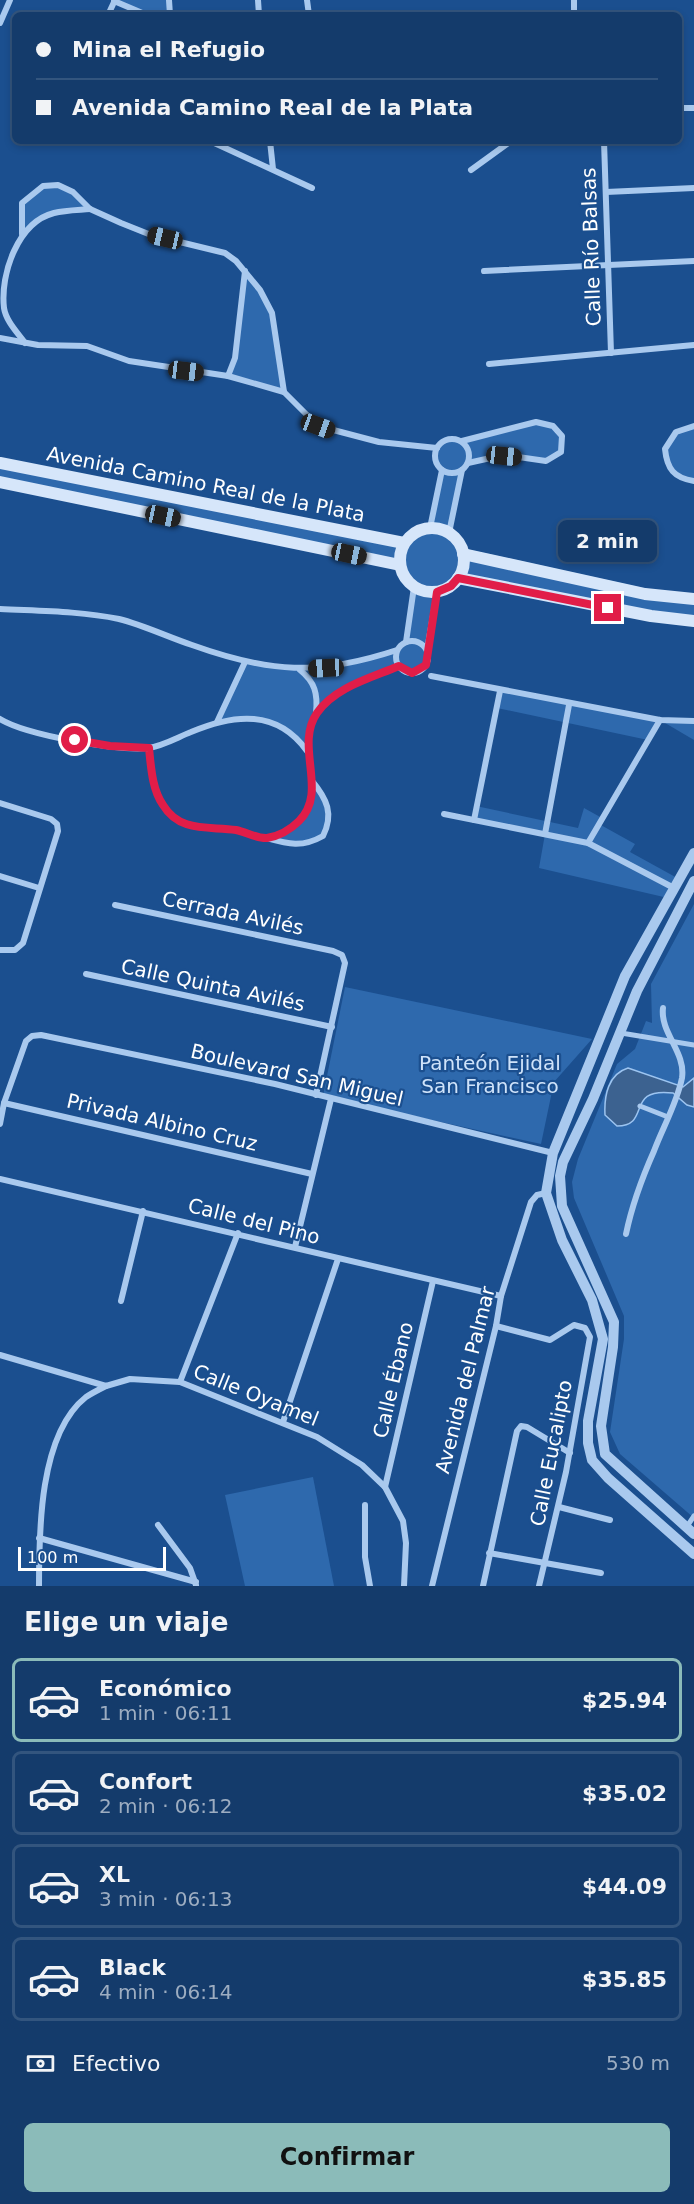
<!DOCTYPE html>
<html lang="es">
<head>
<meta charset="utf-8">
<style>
	:root { --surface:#143b6b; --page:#214673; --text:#f1f3f6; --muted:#9dadc1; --line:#33557e; --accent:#8bbbb9 }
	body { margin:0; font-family:"DejaVu Sans",sans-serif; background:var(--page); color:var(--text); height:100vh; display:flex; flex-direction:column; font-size:22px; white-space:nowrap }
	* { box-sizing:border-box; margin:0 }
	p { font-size:20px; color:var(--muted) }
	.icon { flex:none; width:33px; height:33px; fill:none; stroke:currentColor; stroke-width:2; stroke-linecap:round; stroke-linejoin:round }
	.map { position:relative; height:1586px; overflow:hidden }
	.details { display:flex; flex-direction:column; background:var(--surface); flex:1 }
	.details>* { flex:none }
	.guide { position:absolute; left:12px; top:12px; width:670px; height:132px; border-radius:9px; box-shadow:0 3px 9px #0003,0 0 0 2px var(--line); display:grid; align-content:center; height:132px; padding:0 24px; background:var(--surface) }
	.scale { position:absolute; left:18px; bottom:15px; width:148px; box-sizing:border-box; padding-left:6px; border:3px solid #fff; border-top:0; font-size:16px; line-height:21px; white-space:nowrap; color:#fff; -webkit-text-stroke:4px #1b4f8f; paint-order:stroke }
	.end { position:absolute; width:27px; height:27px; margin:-14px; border:8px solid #e11d48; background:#fff; box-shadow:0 0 0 3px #fff }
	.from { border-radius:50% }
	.bubble { position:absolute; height:42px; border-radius:9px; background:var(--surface); box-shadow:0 3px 9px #0003,0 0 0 2px var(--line); font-size:20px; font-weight:800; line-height:42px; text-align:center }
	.car { position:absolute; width:18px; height:36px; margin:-18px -9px; border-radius:8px; box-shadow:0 0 4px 2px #0007; background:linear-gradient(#222 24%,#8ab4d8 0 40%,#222 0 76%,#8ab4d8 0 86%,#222 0) }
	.guide b { display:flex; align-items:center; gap:21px; height:57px; font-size:22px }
	.guide b+b { border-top:2px solid var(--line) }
	.guide i { width:15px; height:15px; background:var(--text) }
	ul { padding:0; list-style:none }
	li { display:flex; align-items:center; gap:18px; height:84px; margin:0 12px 9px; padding:0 12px; border:3px solid var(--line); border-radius:9px }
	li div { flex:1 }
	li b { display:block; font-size:22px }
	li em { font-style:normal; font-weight:800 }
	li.current { border-color:var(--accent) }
	li>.icon { width:54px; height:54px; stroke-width:1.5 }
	h2 { padding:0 24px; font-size:27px; line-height:72px }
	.pay { display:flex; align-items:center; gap:15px; height:66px; padding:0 24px; font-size:22px }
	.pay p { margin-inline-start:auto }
	.cta { display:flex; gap:12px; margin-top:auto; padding:12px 24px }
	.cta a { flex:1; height:69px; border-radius:9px; background:var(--accent); color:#111; font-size:24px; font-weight:800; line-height:69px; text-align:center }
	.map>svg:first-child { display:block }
	.green { fill:#2e69ad }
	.water { fill:#3c6290; stroke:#9cc4f0; stroke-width:1.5 }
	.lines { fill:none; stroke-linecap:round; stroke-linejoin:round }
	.pedestrian { stroke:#a9c9ee; stroke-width:5 }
	.minor { stroke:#a9c9ee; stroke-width:6 }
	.tertiary { stroke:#a9c9ee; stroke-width:10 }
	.secondary { stroke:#d6e6fa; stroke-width:12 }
	.route { stroke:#e11d48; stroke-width:8 }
	.labels { text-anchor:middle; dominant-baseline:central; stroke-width:4.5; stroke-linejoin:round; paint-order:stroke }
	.street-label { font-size:20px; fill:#fff; stroke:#1b4f8f }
	.park-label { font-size:20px; fill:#cfe3fa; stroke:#1b4f8f }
</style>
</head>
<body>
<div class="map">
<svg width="694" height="1586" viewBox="0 0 694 1586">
	<rect width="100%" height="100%" fill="#1b4f8f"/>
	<!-- green -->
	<g class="green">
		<path d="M 115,0 L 169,0 L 170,15 L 147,15 Z"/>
		<path d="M 58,185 L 73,192 L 90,209 L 52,213 L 22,234 L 22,203 L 43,186 Z"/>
		<path d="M 245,271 L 272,313 L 284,392 L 228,376 L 235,357 Z"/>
		<path d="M 536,422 L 560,431 L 563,447 L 552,459 C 524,457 484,449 463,470 L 449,533 L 462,548 L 694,599 L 694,621 L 458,578 L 447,588 L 437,592 L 426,665 L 412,673 L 398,666 L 351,685 L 316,714 L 307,751 C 282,717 255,720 217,722 L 245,662 L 326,668 L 397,650 L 406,642 L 414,587 L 403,575 L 399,565 L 0,482 L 0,463 L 404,543 L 411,535 L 430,527 L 442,470 L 435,459 L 440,443 L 450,438 L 462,441 Z"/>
		<path d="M 694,426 L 694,481 L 683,479 L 666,464 C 669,437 668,435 694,426 Z"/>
		<path d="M 500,691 L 660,720 L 694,721 L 694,740 L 660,720 L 648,740 L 497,708 Z"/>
		<path d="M 312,781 L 330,814 L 323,836 L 310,844 L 265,838 C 296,828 310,813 312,781 Z"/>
		<path d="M 476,806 L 578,828 L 584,808 L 602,818 L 599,824 L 635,844 L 630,852 L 679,879 L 668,898 L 539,868 L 545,834 L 474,820 Z"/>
		<path d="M 694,904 L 694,1518 L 620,1454 L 610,1432 L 624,1339 L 624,1316 L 574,1198 L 572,1182 L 578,1159 L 617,1064 L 635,1049 L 646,1021 L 652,1023 L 651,984 Z"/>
		<path d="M 345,987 L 592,1039 L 554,1082 L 541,1144 L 323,1096 Z"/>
		<path d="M 313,1477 L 334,1586 L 245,1586 L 225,1495 Z"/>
	</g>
	<!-- water -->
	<path class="water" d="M 628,1068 L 683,1087 L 694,1078 L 694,1107 L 687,1105 L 673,1093 C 624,1087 652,1126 617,1126 L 605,1115 C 604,1096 608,1074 628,1068 Z"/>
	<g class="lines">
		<!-- pedestrian -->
		<g class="pedestrian">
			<path d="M 621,1033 L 694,1045"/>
			<path d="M 640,1106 L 668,1117"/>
			<path d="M 686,1528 L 694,1516"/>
		</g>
		<!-- minor -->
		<g class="minor">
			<path d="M 169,0 L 170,15"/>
			<path d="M 258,0 L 259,15"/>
			<path d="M 307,0 L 309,15"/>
			<path d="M 114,1 L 147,15"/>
			<path d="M 108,15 L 115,0"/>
			<path d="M 574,15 L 574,0"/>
			<path d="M 0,23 L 10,0"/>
			<path d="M 680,108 L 694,108"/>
			<path d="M 210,141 L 312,188"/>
			<path d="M 270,141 L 273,169"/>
			<path d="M 604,141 L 611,353"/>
			<path d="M 471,170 L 511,141"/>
			<path d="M 606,192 L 694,188"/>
			<path d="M 22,234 L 22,203 L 43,186 L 58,185 L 73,192 L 90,209 L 121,223 L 151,235 L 225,253 L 236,261 L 260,290 L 272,313 L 284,392 L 318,426 L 379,442 L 437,448"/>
			<path d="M 484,271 L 694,261"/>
			<path d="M 0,338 L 38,345 L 87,346 L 129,361 L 228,376 L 284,392"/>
			<path d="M 25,343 C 17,332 6,321 4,308 C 0,274 18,222 54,213 C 65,210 78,210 90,209"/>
			<path d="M 489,364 L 694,345"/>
			<path d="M 228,376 L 235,358 L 245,271"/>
			<path d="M 694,426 L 676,432 L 665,449 C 667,469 674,478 694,481"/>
			<circle cx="452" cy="456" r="17"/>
			<path d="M 462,441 L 536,422 L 553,426 L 562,436 L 561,452 L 546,461 L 504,455 L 468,463"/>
			<path d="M 430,528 L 442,470"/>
			<path d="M 449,533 L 462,470"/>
			<path d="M 0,609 C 39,611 80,611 119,619 C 143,625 168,637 192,645 C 270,673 318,676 397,650"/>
			<circle cx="412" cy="657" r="16"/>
			<path d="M 406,642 L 414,587"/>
			<path d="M 427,650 L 437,592"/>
			<path d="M 300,670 C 315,682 318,694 316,713"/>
			<path d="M 431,676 L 660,720 L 694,721"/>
			<path d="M 0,719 C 26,735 117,751 148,748 C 163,746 178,737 191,732 C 234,714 277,709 307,751"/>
			<path d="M 217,722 L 245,662"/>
			<path d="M 149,748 C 151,767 152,788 163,805 C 180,833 209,826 236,830 C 246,832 258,839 267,838 C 279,836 290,830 299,821 C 329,792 294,746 317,713 C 335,687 371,678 399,666"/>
			<path d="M 0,803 L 51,819 L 57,824 L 58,831 L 23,943 L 15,950 L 0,950"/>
			<path d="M 444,814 L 588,843 L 674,888"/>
			<path d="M 474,820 L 500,691"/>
			<path d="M 545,834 L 569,705"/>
			<path d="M 266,838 C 288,844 302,848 323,836 C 334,814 327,799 312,781"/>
			<path d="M 588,843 L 660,720"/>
			<path d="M 0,876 L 39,888"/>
			<path d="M 115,905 L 333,951 L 342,955 L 345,963 L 316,1095"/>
			<path d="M 86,974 L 332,1027"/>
			<path d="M 4,1103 L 312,1174"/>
			<path d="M 0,1124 L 4,1103 L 26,1041 L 32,1036 L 41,1035 L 275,1084 L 553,1153"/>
			<path d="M 0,1179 L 501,1296"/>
			<path d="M 626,1234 C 632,1205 642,1178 654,1151 C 663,1127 677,1103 682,1078 C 686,1052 660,1033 663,1008"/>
			<path d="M 295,1247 L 331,1099"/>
			<path d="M 121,1301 L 143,1211"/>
			<path d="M 496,1326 L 550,1340 L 574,1325 L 585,1328 L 590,1337 L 566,1472 L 539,1586"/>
			<path d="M 0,1355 L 106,1386 L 130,1379 L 180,1382 L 317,1437 L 362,1465 L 385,1487 L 403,1521 L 406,1543 L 404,1586"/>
			<path d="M 180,1382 L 238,1233"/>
			<path d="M 283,1422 L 338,1259"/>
			<path d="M 385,1487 L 433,1281"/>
			<path d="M 365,1505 L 365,1557 L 370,1586"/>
			<path d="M 559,1507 L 610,1520"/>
			<path d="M 158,1525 L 190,1568 L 196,1585"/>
			<path d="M 39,1538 L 196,1582"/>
			<path d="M 489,1553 L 601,1573"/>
			<path d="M 39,1586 C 39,1532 39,1434 86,1397 C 92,1393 100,1389 106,1386"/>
			<path d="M 432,1586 L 496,1326 L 501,1296 L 531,1202 L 537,1195 L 546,1193"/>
			<path d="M 483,1586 L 517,1431 L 521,1426 L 527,1427 L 570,1453"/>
		</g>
		<!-- tertiary -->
		<g class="tertiary">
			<path d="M 694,853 L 625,976 L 553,1153 L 546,1193 L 562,1240 L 592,1300 L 603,1339 L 588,1421 L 588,1443 L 592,1460 L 608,1478 L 694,1554"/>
			<path d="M 694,881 L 637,991 L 593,1099 L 563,1162 L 560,1176 L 562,1206 L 614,1322 L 613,1347 L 601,1426 L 605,1454 L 694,1534"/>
		</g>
		<!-- secondary -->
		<g class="secondary">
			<path d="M 0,463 L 404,543"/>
			<path d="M 0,482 L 400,565"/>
			<circle cx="432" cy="560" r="32"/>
			<path d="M 463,554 L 645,594 L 694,599"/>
			<path d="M 458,578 L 651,616 L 694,621"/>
		</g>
	</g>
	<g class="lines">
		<!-- route -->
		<path class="route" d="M 75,740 L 110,746 L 149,748 C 151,767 152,789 163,805 C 180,833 209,826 236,830 C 246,832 258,839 267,838 C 279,836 290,830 299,821 C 329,792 294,746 317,713 C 335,687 371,678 399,666 L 412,673 L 426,665 L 437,592 L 451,586 L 458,578 L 608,608"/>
	</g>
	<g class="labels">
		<!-- street labels -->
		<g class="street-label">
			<text transform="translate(591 247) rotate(-92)">Calle Río Balsas</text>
			<text transform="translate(206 484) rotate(11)">Avenida Camino Real de la Plata</text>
			<text transform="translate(233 913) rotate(12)">Cerrada Avilés</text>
			<text transform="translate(213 985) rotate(12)">Calle Quinta Avilés</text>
			<text transform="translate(297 1075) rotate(13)">Boulevard San Miguel</text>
			<text transform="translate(162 1122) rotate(13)">Privada Albino Cruz</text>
			<text transform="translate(254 1221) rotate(14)">Calle del Pino</text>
			<text transform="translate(393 1380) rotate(-77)">Calle Ébano</text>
			<text transform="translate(465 1380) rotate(-76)">Avenida del Palmar</text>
			<text transform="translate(256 1395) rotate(22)">Calle Oyamel</text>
			<text transform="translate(551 1453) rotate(-79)">Calle Eucalipto</text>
		</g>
		<!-- park labels -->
		<g class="park-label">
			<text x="490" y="1063">Panteón Ejidal<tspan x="490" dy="23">San Francisco</tspan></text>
		</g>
	</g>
</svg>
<div class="scale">100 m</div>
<i class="end from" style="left:75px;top:740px"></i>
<i class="end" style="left:608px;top:608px"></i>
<div class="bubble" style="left:558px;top:520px;width:99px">2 min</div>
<i class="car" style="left:165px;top:238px;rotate:283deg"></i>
<i class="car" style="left:186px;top:371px;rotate:97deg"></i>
<i class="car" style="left:318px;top:426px;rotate:110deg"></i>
<i class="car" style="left:504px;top:456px;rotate:96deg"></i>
<i class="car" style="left:163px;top:516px;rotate:102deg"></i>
<i class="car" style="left:349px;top:554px;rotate:102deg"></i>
<i class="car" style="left:326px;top:668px;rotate:267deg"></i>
<div class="guide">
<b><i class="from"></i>Mina el Refugio</b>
<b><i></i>Avenida Camino Real de la Plata</b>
</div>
</div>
<section class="details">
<h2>Elige un viaje</h2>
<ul>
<li class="current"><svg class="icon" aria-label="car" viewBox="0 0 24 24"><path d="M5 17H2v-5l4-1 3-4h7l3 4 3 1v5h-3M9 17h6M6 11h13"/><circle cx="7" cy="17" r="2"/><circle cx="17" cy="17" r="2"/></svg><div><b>Económico</b><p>1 min · 06:11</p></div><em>$25.94</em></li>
<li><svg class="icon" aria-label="car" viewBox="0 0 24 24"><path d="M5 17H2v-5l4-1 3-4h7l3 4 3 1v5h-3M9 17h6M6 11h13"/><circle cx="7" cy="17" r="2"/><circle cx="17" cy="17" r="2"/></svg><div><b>Confort</b><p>2 min · 06:12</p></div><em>$35.02</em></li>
<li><svg class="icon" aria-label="car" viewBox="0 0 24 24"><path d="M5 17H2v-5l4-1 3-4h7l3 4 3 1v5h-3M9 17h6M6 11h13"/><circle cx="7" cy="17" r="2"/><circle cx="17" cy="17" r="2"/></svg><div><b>XL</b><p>3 min · 06:13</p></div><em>$44.09</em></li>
<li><svg class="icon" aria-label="car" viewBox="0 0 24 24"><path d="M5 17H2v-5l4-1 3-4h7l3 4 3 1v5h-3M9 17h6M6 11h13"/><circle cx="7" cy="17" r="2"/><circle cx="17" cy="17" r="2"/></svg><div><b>Black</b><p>4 min · 06:14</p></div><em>$35.85</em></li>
</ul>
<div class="pay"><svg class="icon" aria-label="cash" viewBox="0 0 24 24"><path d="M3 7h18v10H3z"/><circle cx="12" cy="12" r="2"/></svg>Efectivo<p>530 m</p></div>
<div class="cta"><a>Confirmar</a></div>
</section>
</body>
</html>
